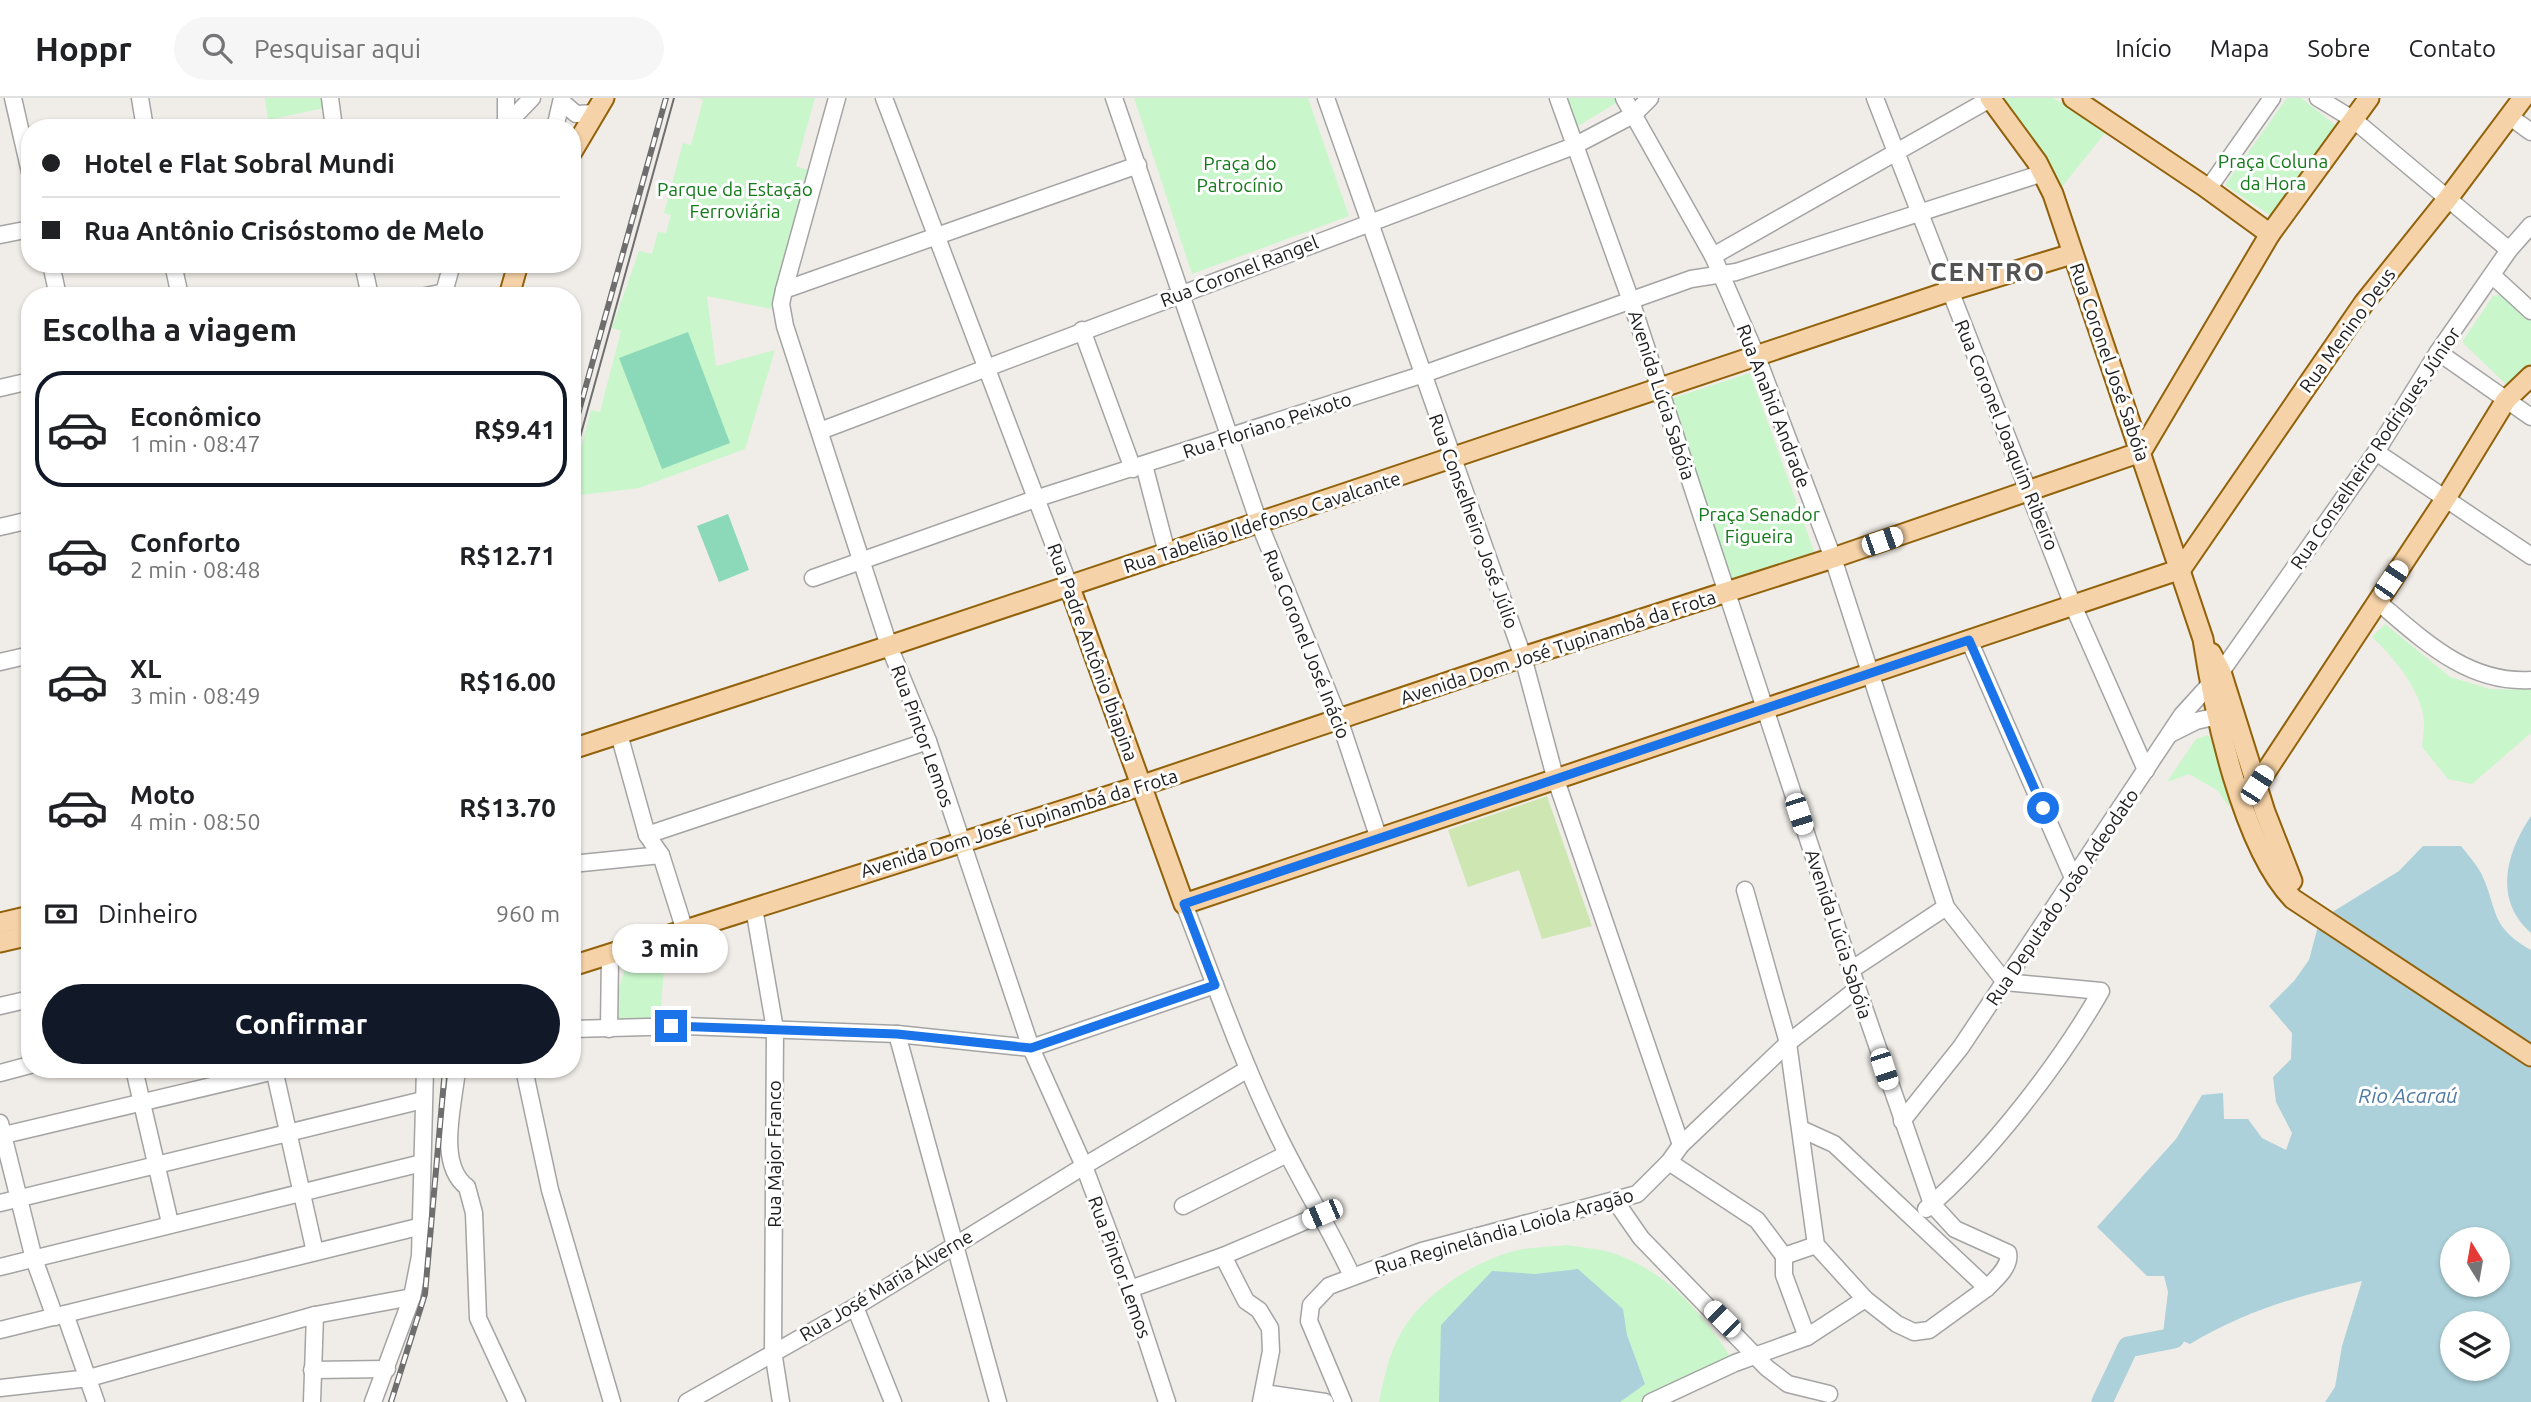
<!DOCTYPE html>
<html lang="pt">
<head>
<meta charset="utf-8">
<style>
	:root { --surface:#fff; --page:#f6f6f6; --text:#202124; --muted:#757577; --line:#e0e0e0; --accent:#111827 }
	body { margin:0; font-family:Ubuntu,sans-serif; background:var(--page); color:var(--text); height:100vh; display:flex; flex-direction:column; font-size:26px; white-space:nowrap }
	* { box-sizing:border-box; margin:0 }
	p { font-size:23px; color:var(--muted) }
	.icon { flex:none; width:38px; height:38px; fill:none; stroke:currentColor; stroke-width:2; stroke-linecap:round; stroke-linejoin:round }
	.map { position:relative; flex:1; overflow:hidden }
	.details { position:absolute; left:21px; top:189px; width:560px; height:791px; display:flex; flex-direction:column; background:var(--surface); border-radius:28px; box-shadow:0 2px 5px #0004 }
	.details>* { flex:none }
	.hud { position:absolute; left:21px; top:21px; width:560px; height:154px; border-radius:28px; box-shadow:0 2px 5px #0004; display:grid; align-content:center; height:154px; padding:0 21px; background:var(--surface) }
	.needle { width:46px; rotate:349deg }
	.controls { position:absolute; left:2440px; top:1129px; display:grid; gap:14px }
	.controls a { display:grid; place-items:center; width:70px; height:70px; border-radius:50%; background:var(--surface); box-shadow:0 2px 5px #0004; font-size:35px }
	.end { position:absolute; width:32px; height:32px; margin:-16px; border:9px solid #1a73e8; background:#fff; box-shadow:0 0 0 4px #fff }
	.from { border-radius:50% }
	.bubble { position:absolute; height:49px; border-radius:24px; background:var(--surface); box-shadow:0 2px 5px #0004; font-size:23px; font-weight:700; line-height:49px; text-align:center }
	.car { position:absolute; width:21px; height:42px; margin:-21px -10px; border-radius:9px; box-shadow:0 0 5px 2px #0007; background:linear-gradient(#fff 24%,#345 0 40%,#fff 0 76%,#345 0 86%,#fff 0) }
	.hud b { display:flex; align-items:center; gap:24px; height:66px; font-size:26px }
	.hud b+b { border-top:2px solid var(--line) }
	.hud i { width:18px; height:18px; background:var(--text) }
	ul { padding:0; list-style:none }
	li { display:flex; align-items:center; gap:21px; height:116px; margin:0 14px 10px; padding:0 7px; border:4px solid transparent; border-radius:28px }
	li div { flex:1 }
	li b { display:block; font-size:26px }
	li em { font-style:normal; font-weight:700 }
	li.on { border-color:var(--accent) }
	li>.icon { width:63px; height:63px; stroke-width:1.5 }
	h2 { padding:0 21px; font-size:32px; line-height:84px }
	.pay { display:flex; align-items:center; gap:18px; height:77px; padding:0 21px; font-size:26px }
	.pay p { margin-inline-start:auto }
	.button { display:flex; gap:14px; margin-top:auto; padding:14px 21px }
	.button a { flex:1; height:80px; border-radius:42px; background:var(--accent); color:#fff; font-size:28px; font-weight:700; line-height:80px; text-align:center }
	header { display:flex; align-items:center; gap:42px; box-sizing:border-box; height:98px; padding:0 35px; background:var(--surface); border-bottom:2px solid var(--line) }
	header strong { font-size:33px }
	nav { display:flex; gap:38px; margin-inline-start:auto; font-size:24px }
	.search { width:490px; height:63px; background:var(--page); display:flex; align-items:center; gap:18px; box-sizing:border-box; padding:0 24px; border-radius:38px; color:var(--muted); font-size:26px }
	.map>svg:first-child { display:block }
	.grass { fill:#cde6b2 }
	.park { fill:#c9f6cb }
	.pitch { fill:#8cd9b9 }
	.water { fill:#acd1da; fill-rule:evenodd }
	.lines { fill:none; stroke-linecap:round; stroke-linejoin:round }
	.river { stroke:#acd1da; stroke-width:21 }
	.minor-casing { stroke:#a4a4a4; stroke-width:19 }
	.major-casing { stroke:#92620b; stroke-width:23 }
	.minor { stroke:#fff; stroke-width:16 }
	.major { stroke:#f5d2a7; stroke-width:19 }
	.tram { stroke:#6e6e6e; stroke-width:2 }
	.rail-casing { stroke:#6e6e6e; stroke-width:6 }
	.rail { stroke:#fff; stroke-width:3.5; stroke-dasharray:10; stroke-linecap:butt }
	.route { stroke:#1a73e8; stroke-width:9 }
	.labels { text-anchor:middle; dominant-baseline:central; stroke-width:6; stroke-linejoin:round; paint-order:stroke }
	.park-label { font-size:19px; fill:#14791a; stroke:#fff }
	.street-label { font-size:19px; fill:#202020; stroke:#fff }
	.water-label { font-size:21px; font-style:italic; fill:#507aa2; stroke:#fff }
	.district-label { font-size:26px; font-weight:bold; letter-spacing:2px; fill:#535353; stroke:#fff }
</style>
</head>
<body>
<header>
<strong>Hoppr</strong>
<div class="search"><svg class="icon" aria-label="search" viewBox="0 0 24 24"><circle cx="10" cy="10" r="6"/><path d="M15 15l6 6"/></svg>Pesquisar aqui</div>
<nav><a>Início</a><a>Mapa</a><a>Sobre</a><a>Contato</a></nav>
</header>
<div class="map">
<svg width="2531" height="1304" viewBox="0 0 2531 1304">
	<rect width="100%" height="100%" fill="#f0ede8"/>
	<!-- grass -->
	<path class="grass" d="M 1547,698 L 1592,828 L 1542,841 L 1519,772 L 1468,789 L 1448,732 Z"/>
	<!-- park -->
	<g class="park">
		<path d="M 265,0 L 322,0 L 324,10 L 268,22 Z"/>
		<path d="M 699,0 L 815,0 L 796,68 L 810,73 L 771,211 L 707,198 L 716,268 L 775,252 L 745,351 L 639,390 L 572,398 L 572,386 L 591,312 L 600,314 L 621,233 L 612,230 L 639,153 L 652,156 L 658,134 L 666,135 L 671,117 L 664,115 L 683,45 L 691,47 L 703,2 Z"/>
		<path d="M 1134,0 L 1308,0 L 1349,118 L 1192,176 Z"/>
		<path d="M 1564,0 L 1620,0 L 1621,2 L 1575,30 Z"/>
		<path d="M 2000,0 L 2053,0 L 2108,31 L 2062,89 Z"/>
		<path d="M 2287,0 L 2301,0 L 2339,30 L 2280,124 L 2225,87 Z"/>
		<path d="M 2507,195 L 2531,218 L 2531,266 L 2509,289 L 2462,244 L 2493,198 Z"/>
		<path d="M 1750,275 L 1815,456 L 1733,486 L 1670,301 Z"/>
		<path d="M 2385,526 L 2450,579 L 2490,591 L 2531,592 L 2531,635 L 2472,686 L 2448,681 L 2422,649 C 2423,639 2425,627 2423,616 C 2418,589 2392,557 2372,539 Z"/>
		<path d="M 2208,637 L 2215,646 L 2230,710 L 2217,692 L 2189,676 L 2167,684 L 2196,641 Z"/>
		<path d="M 629,858 L 665,859 L 659,932 L 613,927 L 613,909 Z"/>
		<path d="M 1567,1147 C 1584,1150 1605,1151 1621,1158 C 1676,1181 1703,1218 1735,1265 L 1651,1304 L 1379,1304 C 1384,1280 1389,1255 1402,1233 C 1424,1196 1473,1164 1514,1153 C 1531,1149 1550,1149 1567,1147 Z"/>
	</g>
	<!-- pitch -->
	<g class="pitch">
		<path d="M 688,234 L 730,345 L 662,371 L 619,260 Z"/>
		<path d="M 728,416 L 749,472 L 719,484 L 697,428 Z"/>
	</g>
	<!-- water -->
	<g class="water">
		<path d="M 2531,718 L 2531,835 C 2493,802 2506,755 2531,718 Z"/>
		<path d="M 2423,748 L 2461,748 C 2468,757 2476,766 2481,775 C 2499,812 2488,827 2531,852 L 2531,1304 L 2325,1304 L 2335,1289 L 2342,1248 L 2362,1183 C 2298,1198 2247,1212 2190,1246 L 2163,1235 L 2168,1194 L 2164,1178 L 2147,1178 L 2097,1129 L 2176,1041 L 2202,997 L 2223,995 L 2224,1021 L 2248,1021 L 2262,1040 L 2286,1052 L 2292,1035 L 2276,1004 L 2273,979 L 2291,961 L 2292,935 L 2269,908 L 2294,883 L 2309,862 L 2318,828 L 2334,813 L 2399,773 ZM 2452,1141 L 2497,1141 L 2497,1186 L 2452,1186 ZM 2452,1225 L 2497,1225 L 2497,1270 L 2452,1270 Z"/>
		<path d="M 1578,1171 L 1623,1211 L 1627,1237 L 1645,1286 L 1620,1304 L 1439,1304 L 1441,1227 L 1492,1173 L 1535,1176 Z"/>
	</g>
	<g class="lines">
		<!-- river -->
		<path class="river" d="M 2102,1304 L 2128,1249 L 2174,1240"/>
		<defs>
			<g id="minor">
				<path d="M 13,0 L 30,74"/>
				<path d="M 140,0 L 145,30"/>
				<path d="M 330,0 L 334,30"/>
				<path d="M 837,0 L 784,192 L 781,206 L 785,228 L 889,548 L 928,643 L 1031,950 L 1084,1068 L 1130,1191 L 1167,1304"/>
				<path d="M 884,0 L 1069,487"/>
				<path d="M 1114,0 L 1259,425 L 1339,621 L 1378,738"/>
				<path d="M 1326,0 L 1523,559 L 1555,679 L 1681,1047"/>
				<path d="M 1558,0 L 1631,203 L 1851,872 L 1932,1106 L 1955,1131 L 2008,1155 C 2011,1168 1996,1181 1987,1190 L 1834,1046 L 1801,1031"/>
				<path d="M 1624,0 L 1713,158 L 1757,259 L 1833,460 L 1946,809 L 2005,884 L 2101,893 C 2060,965 1989,1057 1926,1111"/>
				<path d="M 1875,0 L 2072,505 L 2146,672"/>
				<path d="M 2318,0 L 2354,22 L 2509,152"/>
				<path d="M 562,4 L 576,16 L 596,15"/>
				<path d="M 2509,18 L 2531,34"/>
				<path d="M 506,26 L 506,0"/>
				<path d="M 503,30 L 532,0"/>
				<path d="M 555,30 L 562,0"/>
				<path d="M 2208,91 L 2272,0"/>
				<path d="M 0,137 L 30,131"/>
				<path d="M 1713,158 L 1990,1"/>
				<path d="M 51,166 L 58,198"/>
				<path d="M 173,166 L 180,198"/>
				<path d="M 363,166 L 370,198"/>
				<path d="M 2493,178 L 2531,213"/>
				<path d="M 784,192 L 1138,67"/>
				<path d="M 425,198 L 445,194"/>
				<path d="M 443,198 L 452,166"/>
				<path d="M 1082,232 L 1133,371"/>
				<path d="M 2438,254 L 2531,319"/>
				<path d="M 0,290 L 30,283"/>
				<path d="M 820,333 L 1574,48 L 1633,17 L 1650,0"/>
				<path d="M 2376,354 L 2531,458"/>
				<path d="M 1144,367 L 1167,455"/>
				<path d="M 0,429 L 30,422"/>
				<path d="M 813,480 L 1038,400 L 1421,277 L 1691,181 L 1736,174 L 2043,75"/>
				<path d="M 2377,503 C 2422,541 2467,586 2531,582"/>
				<path d="M 1969,542 L 2074,782"/>
				<path d="M 0,564 L 30,557"/>
				<path d="M 2172,635 L 2196,623 L 2218,618"/>
				<path d="M 619,636 L 647,737 L 661,757 L 685,833"/>
				<path d="M 647,737 L 928,643"/>
				<path d="M 572,766 L 661,757"/>
				<path d="M 1745,792 L 1788,945 L 1816,1147 L 1865,1201 L 1897,1226 L 1914,1234 L 1929,1232 L 1987,1190"/>
				<path d="M 1184,806 C 1214,883 1241,961 1277,1035 C 1300,1083 1329,1129 1352,1178"/>
				<path d="M 754,810 L 775,931 L 773,1253 L 781,1304"/>
				<path d="M 1851,872 L 1946,809"/>
				<path d="M 0,908 L 30,901"/>
				<path d="M 572,931 L 685,928 L 897,936 L 1031,950 L 1215,887"/>
				<path d="M 609,931 L 610,858"/>
				<path d="M 897,936 L 998,1304"/>
				<path d="M 134,971 L 170,1125"/>
				<path d="M 274,971 L 315,1154"/>
				<path d="M 457,971 C 454,1006 436,1066 467,1089 L 474,1115 L 478,1220 L 517,1304"/>
				<path d="M 524,971 L 550,1092 L 612,1304"/>
				<path d="M 0,975 L 30,967"/>
				<path d="M 1902,1023 L 1961,949 L 2182,617 L 2221,574 L 2376,354 L 2438,254 L 2509,152 L 2531,127"/>
				<path d="M 0,1025 L 34,1161 L 55,1219"/>
				<path d="M 0,1038 L 283,971"/>
				<path d="M 1669,1064 L 1757,1122 L 1784,1158 L 1784,1177 L 1807,1239"/>
				<path d="M 1616,1104 L 1641,1140 L 1767,1270 L 1788,1286 L 1829,1296"/>
				<path d="M 0,1105 L 423,1002"/>
				<path d="M 1183,1108 L 1287,1056"/>
				<path d="M 1223,1158 L 1246,1203 L 1259,1212 L 1270,1230 L 1271,1253 L 1261,1304"/>
				<path d="M 1784,1158 L 1816,1147"/>
				<path d="M 0,1169 L 422,1065"/>
				<path d="M 1130,1191 L 1223,1158 L 1322,1116"/>
				<path d="M 855,1209 L 893,1304"/>
				<path d="M 65,1216 L 96,1304"/>
				<path d="M 0,1232 L 422,1128"/>
				<path d="M 312,1272 L 387,1271"/>
				<path d="M 0,1290 L 89,1280 L 315,1217 L 412,1199"/>
				<path d="M 1264,1295 L 1325,1304"/>
				<path d="M 312,1304 L 315,1217"/>
				<path d="M 373,1304 L 412,1199 L 420,1158 L 425,971"/>
				<path d="M 687,1304 L 855,1209 L 1084,1068 L 1248,971"/>
				<path d="M 1343,1304 L 1309,1223 L 1311,1207 L 1329,1188 L 1422,1153 L 1637,1096 L 1669,1064 L 1681,1047 L 1788,945 L 1857,891"/>
				<path d="M 1651,1304 L 1735,1265 L 1807,1239 L 1865,1201"/>
			</g>
			<g id="major">
				<path d="M 1990,0 L 2037,64 L 2053,96 L 2203,541 C 2214,613 2242,748 2293,801 L 2531,958"/>
				<path d="M 2073,0 L 2204,88 L 2270,136"/>
				<path d="M 572,54 L 604,0"/>
				<path d="M 509,198 L 518,166"/>
				<path d="M 2181,471 L 2364,205 L 2449,99 L 2523,0"/>
				<path d="M 1069,487 L 1184,806 L 2181,471"/>
				<path d="M 2211,555 L 2221,574 L 2265,714 L 2292,783"/>
				<path d="M 572,651 L 889,548 L 1950,193 L 2072,156"/>
				<path d="M 2238,692 L 2257,687 L 2446,400 L 2506,302 L 2531,278"/>
				<path d="M 0,825 L 30,818"/>
				<path d="M 0,844 L 30,837"/>
				<path d="M 572,868 L 1140,688 L 1523,559 L 1833,460 L 2141,354 L 2270,136 L 2369,0"/>
			</g>
		</defs>
		<!-- minor casing -->
		<use href="#minor" class="minor-casing"/>
		<!-- major casing -->
		<use href="#major" class="major-casing"/>
		<!-- minor -->
		<use href="#minor" class="minor"/>
		<!-- major -->
		<use href="#major" class="major"/>
		<!-- tram -->
		<path class="tram" d="M 572,368 L 674,0"/>
		<defs>
			<g id="rail">
				<path d="M 572,338 L 666,0"/>
				<path d="M 391,1304 L 425,1196 L 445,971"/>
			</g>
		</defs>
		<!-- rail casing -->
		<use href="#rail" class="rail-casing"/>
		<!-- rail -->
		<use href="#rail" class="rail"/>
	</g>
	<g class="lines">
		<!-- route -->
		<path class="route" d="M 671,928 L 897,936 L 1031,950 L 1215,887 L 1184,806 L 1969,542 L 2043,710"/>
	</g>
	<g class="labels">
		<!-- park labels -->
		<g class="park-label">
			<text x="2273" y="63">Praça Coluna<tspan x="2273" dy="22">da Hora</tspan></text>
			<text x="1240" y="65">Praça do<tspan x="1240" dy="22">Patrocínio</tspan></text>
			<text x="735" y="91">Parque da Estação<tspan x="735" dy="22">Ferroviária</tspan></text>
			<text x="1759" y="416">Praça Senador<tspan x="1759" dy="22">Figueira</tspan></text>
		</g>
		<!-- street labels -->
		<g class="street-label">
			<text transform="translate(1239 173) rotate(-21)">Rua Coronel Rangel</text>
			<text transform="translate(2347 232) rotate(-54)">Rua Menino Deus</text>
			<text transform="translate(2110 264) rotate(71)">Rua Coronel José Sabóia</text>
			<text transform="translate(1662 297) rotate(72)">Avenida Lúcia Sabóia</text>
			<text transform="translate(1774 308) rotate(69)">Rua Anahid Andrade</text>
			<text transform="translate(1267 327) rotate(-18)">Rua Floriano Peixoto</text>
			<text transform="translate(2007 337) rotate(68)">Rua Coronel Joaquim Ribeiro</text>
			<text transform="translate(2375 350) rotate(-56)">Rua Conselheiro Rodrigues Júnior</text>
			<text transform="translate(1474 423) rotate(70)">Rua Conselheiro José Júlio</text>
			<text transform="translate(1262 424) rotate(-18)">Rua Tabelião Ildefonso Cavalcante</text>
			<text transform="translate(1307 546) rotate(68)">Rua Coronel José Inácio</text>
			<text transform="translate(1558 549) rotate(-18)">Avenida Dom José Tupinambá da Frota</text>
			<text transform="translate(1093 554) rotate(70)">Rua Padre Antônio Ibiapina</text>
			<text transform="translate(923 638) rotate(70)">Rua Pintor Lemos</text>
			<text transform="translate(1019 725) rotate(-17)">Avenida Dom José Tupinambá da Frota</text>
			<text transform="translate(2062 799) rotate(-56)">Rua Deputado João Adeodato</text>
			<text transform="translate(1839 836) rotate(72)">Avenida Lúcia Sabóia</text>
			<text transform="translate(774 1056) rotate(-90)">Rua Major Franco</text>
			<text transform="translate(1504 1133) rotate(-16)">Rua Reginelândia Loiola Aragão</text>
			<text transform="translate(1120 1169) rotate(70)">Rua Pintor Lemos</text>
			<text transform="translate(886 1187) rotate(-31)">Rua José Maria Álverne</text>
		</g>
		<!-- water labels -->
		<g class="water-label">
			<text x="2408" y="997">Rio Acaraú</text>
		</g>
		<!-- district labels -->
		<g class="district-label">
			<text x="1988" y="173">CENTRO</text>
		</g>
	</g>
</svg>
<div class="controls">
<a><svg class="needle" viewBox="-14 -14 28 28"><path d="M0-13l5 13h-10z" fill="#e53935"/><path d="M0 13l5-13h-10z" fill="#757577"/></svg></a>
<a><svg class="icon" aria-label="layers" viewBox="0 0 24 24"><path d="M12 4l9 5-9 5-9-5zM3 14l9 5 9-5"/></svg></a>
</div>
<i class="end from" style="left:2043px;top:710px"></i>
<i class="end" style="left:671px;top:928px"></i>
<div class="bubble" style="left:612px;top:826px;width:116px">3 min</div>
<i class="car" style="left:1882px;top:443px;rotate:71deg"></i>
<i class="car" style="left:2391px;top:482px;rotate:34deg"></i>
<i class="car" style="left:2257px;top:687px;rotate:33deg"></i>
<i class="car" style="left:1799px;top:716px;rotate:162deg"></i>
<i class="car" style="left:1884px;top:971px;rotate:162deg"></i>
<i class="car" style="left:1322px;top:1116px;rotate:247deg"></i>
<i class="car" style="left:1722px;top:1221px;rotate:315deg"></i>
<div class="hud">
<b><i class="from"></i>Hotel e Flat Sobral Mundi</b>
<b><i></i>Rua Antônio Crisóstomo de Melo</b>
</div>
<section class="details">
<h2>Escolha a viagem</h2>
<ul>
<li class="on"><svg class="icon" aria-label="car" viewBox="0 0 24 24"><path d="M5 17H2v-5l4-1 3-4h7l3 4 3 1v5h-3M9 17h6M6 11h13"/><circle cx="7" cy="17" r="2"/><circle cx="17" cy="17" r="2"/></svg><div><b>Econômico</b><p>1 min · 08:47</p></div><em>R$9.41</em></li>
<li><svg class="icon" aria-label="car" viewBox="0 0 24 24"><path d="M5 17H2v-5l4-1 3-4h7l3 4 3 1v5h-3M9 17h6M6 11h13"/><circle cx="7" cy="17" r="2"/><circle cx="17" cy="17" r="2"/></svg><div><b>Conforto</b><p>2 min · 08:48</p></div><em>R$12.71</em></li>
<li><svg class="icon" aria-label="car" viewBox="0 0 24 24"><path d="M5 17H2v-5l4-1 3-4h7l3 4 3 1v5h-3M9 17h6M6 11h13"/><circle cx="7" cy="17" r="2"/><circle cx="17" cy="17" r="2"/></svg><div><b>XL</b><p>3 min · 08:49</p></div><em>R$16.00</em></li>
<li><svg class="icon" aria-label="car" viewBox="0 0 24 24"><path d="M5 17H2v-5l4-1 3-4h7l3 4 3 1v5h-3M9 17h6M6 11h13"/><circle cx="7" cy="17" r="2"/><circle cx="17" cy="17" r="2"/></svg><div><b>Moto</b><p>4 min · 08:50</p></div><em>R$13.70</em></li>
</ul>
<div class="pay"><svg class="icon" aria-label="cash" viewBox="0 0 24 24"><path d="M3 7h18v10H3z"/><circle cx="12" cy="12" r="2"/></svg>Dinheiro<p>960 m</p></div>
<div class="button"><a>Confirmar</a></div>
</section>
</div>
</body>
</html>
